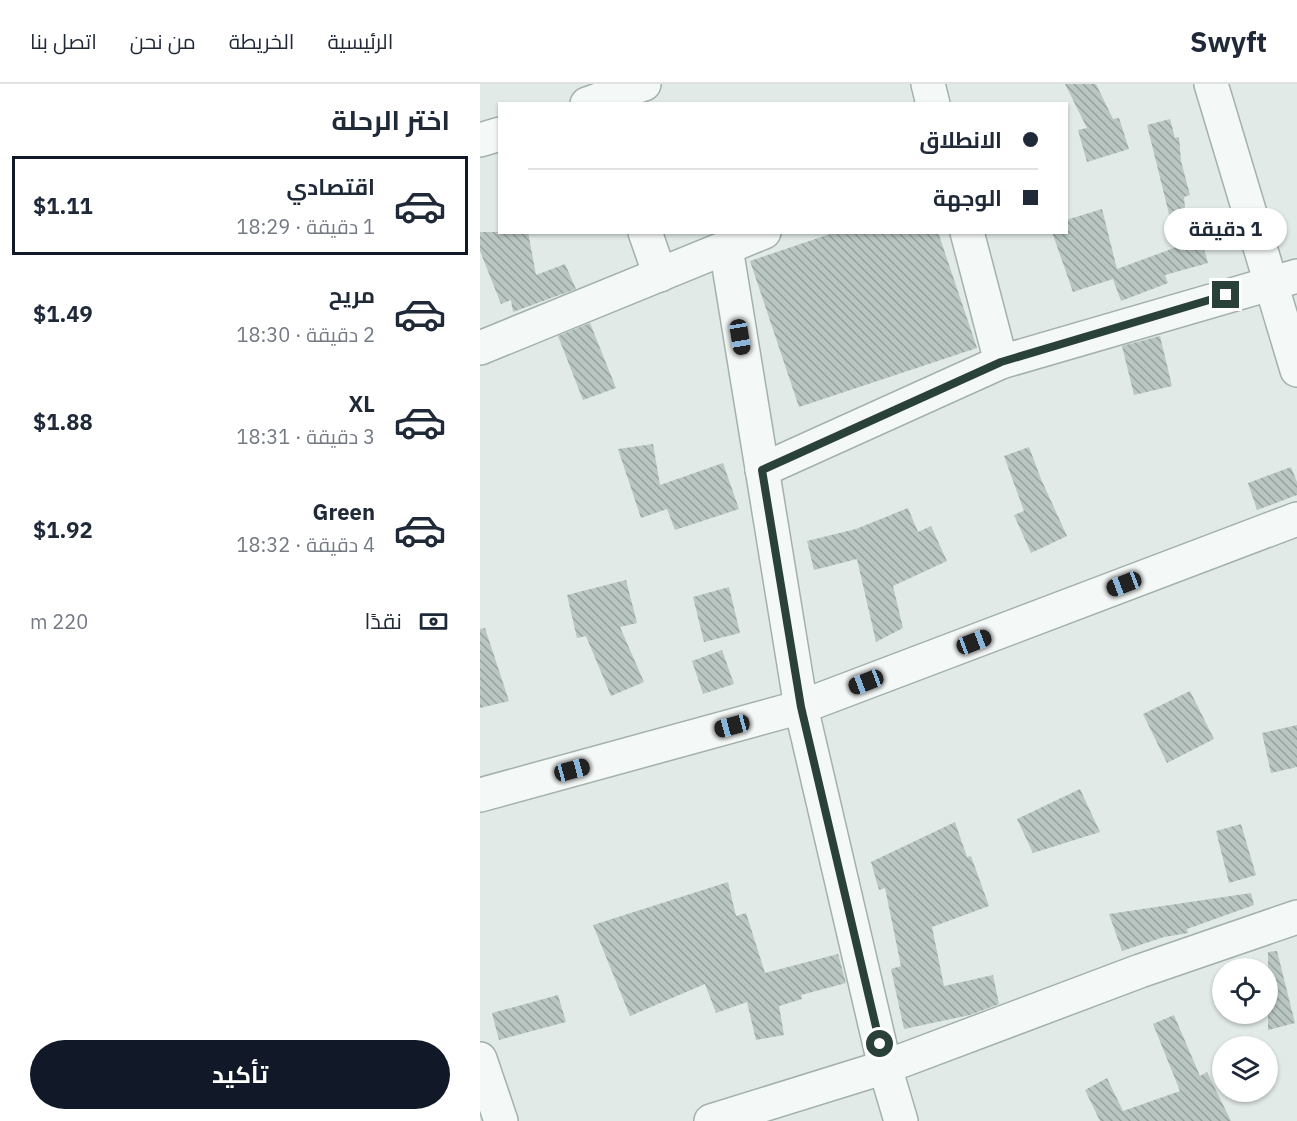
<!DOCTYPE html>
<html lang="ar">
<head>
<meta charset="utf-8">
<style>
	:root { --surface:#fff; --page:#f2f2f3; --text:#1f2937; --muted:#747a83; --line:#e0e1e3; --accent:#111827 }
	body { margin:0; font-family:"IBM Plex Sans",Cairo,sans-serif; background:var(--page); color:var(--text); direction:rtl; height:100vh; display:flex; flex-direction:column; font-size:22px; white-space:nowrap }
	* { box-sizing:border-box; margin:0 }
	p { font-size:20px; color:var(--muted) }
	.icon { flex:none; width:33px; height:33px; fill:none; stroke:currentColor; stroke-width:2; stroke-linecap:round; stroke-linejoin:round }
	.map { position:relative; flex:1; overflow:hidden; direction:ltr }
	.details { display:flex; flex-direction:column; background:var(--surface); width:480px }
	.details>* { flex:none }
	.banner { position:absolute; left:18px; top:18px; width:570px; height:132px; border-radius:0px; box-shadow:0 2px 4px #0004; direction:rtl; display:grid; align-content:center; height:132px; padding:0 30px; background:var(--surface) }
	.fabs { position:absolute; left:732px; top:874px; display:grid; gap:12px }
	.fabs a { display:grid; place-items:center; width:66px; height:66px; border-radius:50%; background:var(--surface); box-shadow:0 2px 4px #0004; font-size:30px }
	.end { position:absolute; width:27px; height:27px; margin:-14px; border:8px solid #2a4139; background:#fff; box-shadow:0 0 0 3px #fff }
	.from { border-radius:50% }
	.bubble { position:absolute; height:42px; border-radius:21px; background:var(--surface); box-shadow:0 2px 4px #0004; font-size:20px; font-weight:700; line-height:42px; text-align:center; direction:rtl }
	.car { position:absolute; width:18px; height:36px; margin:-18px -9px; border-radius:8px; box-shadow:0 0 4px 2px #0007; background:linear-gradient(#222 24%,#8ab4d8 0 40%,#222 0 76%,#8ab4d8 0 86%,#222 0) }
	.banner b { display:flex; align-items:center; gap:21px; height:57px; font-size:22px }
	.banner b+b { border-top:2px solid var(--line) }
	.banner i { width:15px; height:15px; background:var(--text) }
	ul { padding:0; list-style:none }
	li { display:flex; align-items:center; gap:18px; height:99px; margin:0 12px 9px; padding:0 18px; border:3px solid transparent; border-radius:0px }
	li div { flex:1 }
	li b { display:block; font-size:22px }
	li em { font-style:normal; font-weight:700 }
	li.selected { border-color:var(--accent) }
	li>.icon { width:54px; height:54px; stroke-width:1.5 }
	h2 { padding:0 30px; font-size:27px; line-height:72px }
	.pay { display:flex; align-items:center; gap:15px; height:66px; padding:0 30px; font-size:22px }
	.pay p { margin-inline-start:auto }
	.button { display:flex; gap:12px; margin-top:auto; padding:12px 30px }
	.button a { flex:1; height:69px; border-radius:36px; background:var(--accent); color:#fff; font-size:24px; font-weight:700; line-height:69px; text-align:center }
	header { display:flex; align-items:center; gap:36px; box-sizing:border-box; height:84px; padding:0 30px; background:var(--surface); border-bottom:2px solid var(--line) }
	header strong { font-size:28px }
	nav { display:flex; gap:33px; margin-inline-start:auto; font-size:21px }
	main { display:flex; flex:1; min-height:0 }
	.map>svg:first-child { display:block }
	.building { fill:url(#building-back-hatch) }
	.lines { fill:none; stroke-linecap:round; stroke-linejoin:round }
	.street-casing { stroke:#a3b1ac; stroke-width:36 }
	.street { stroke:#f4f8f7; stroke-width:33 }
	.route { stroke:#2a4139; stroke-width:8 }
</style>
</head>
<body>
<header>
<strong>Swyft</strong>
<nav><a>الرئيسية</a><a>الخريطة</a><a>من نحن</a><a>اتصل بنا</a></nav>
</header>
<main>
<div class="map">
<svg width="817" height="1037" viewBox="0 0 817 1037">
	<defs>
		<pattern id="building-back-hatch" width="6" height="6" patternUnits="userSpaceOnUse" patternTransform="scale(1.5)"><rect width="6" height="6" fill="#b9c6c2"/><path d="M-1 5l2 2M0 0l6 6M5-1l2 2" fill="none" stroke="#97a29f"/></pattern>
	</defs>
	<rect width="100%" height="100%" fill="#e1eae7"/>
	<!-- building -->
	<g class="building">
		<path d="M 585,0 L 616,0 L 633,35 L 639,34 L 649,65 L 607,78 L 598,46 L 607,44 Z"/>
		<path d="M 690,35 L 695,54 L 699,53 L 701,77 L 710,111 L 704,113 L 706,135 L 691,138 L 667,41 Z"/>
		<path d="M 622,125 L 637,185 L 721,154 L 728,179 L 685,191 L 688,199 L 641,217 L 633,195 L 593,208 L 572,148 L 586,148 L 586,136 Z"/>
		<path d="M 0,148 L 48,148 L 56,191 L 85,180 L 96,205 L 33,228 L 31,216 L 21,220 L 0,167 Z"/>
		<path d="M 356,148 L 458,148 L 497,264 L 319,323 L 270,177 Z"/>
		<path d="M 110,239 L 136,304 L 103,316 L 78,252 Z"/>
		<path d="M 680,252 L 692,302 L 654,311 L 642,262 Z"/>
		<path d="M 173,360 L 180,401 L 243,379 L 259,425 L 195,446 L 187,425 L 161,434 L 138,365 Z"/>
		<path d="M 549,363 L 561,395 L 587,452 L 551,469 L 534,431 L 544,427 L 524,372 Z"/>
		<path d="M 811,383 L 817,398 L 817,411 L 777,426 L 768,399 Z"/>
		<path d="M 428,424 L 438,448 L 451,442 L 467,477 L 413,502 L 423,544 L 396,558 L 377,475 L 334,486 L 327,457 L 376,445 Z"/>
		<path d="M 146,496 L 157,539 L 140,543 L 164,598 L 131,612 L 106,552 L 97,554 L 87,511 Z"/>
		<path d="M 249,503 L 260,549 L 224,558 L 213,513 Z"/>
		<path d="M 5,544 L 29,617 L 0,624 L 0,545 Z"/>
		<path d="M 242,566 L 254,600 L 223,610 L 212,577 Z"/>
		<path d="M 710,607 L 734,655 L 687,679 L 663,630 Z"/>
		<path d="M 817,641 L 817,683 L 791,689 L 782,649 Z"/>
		<path d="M 600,705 L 620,748 L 553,769 L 537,735 Z"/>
		<path d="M 475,738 L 487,773 L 491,772 L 509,822 L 452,843 L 464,902 L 513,891 L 519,920 L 490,931 L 424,945 L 411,885 L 421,882 L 405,804 L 399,806 L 391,778 Z"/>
		<path d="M 761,740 L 776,791 L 749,799 L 736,747 Z"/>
		<path d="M 248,798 L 256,832 L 266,829 L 285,889 L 358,870 L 366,899 L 321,911 L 322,915 L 299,922 L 304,951 L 276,956 L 267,918 L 236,929 L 225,900 L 150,932 L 113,841 Z"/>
		<path d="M 771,809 L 774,821 L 707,845 L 708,849 L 684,853 L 642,867 L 629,830 Z"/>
		<path d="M 797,867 L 815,939 L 788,946 L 788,868 Z"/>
		<path d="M 78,911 L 86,938 L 19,956 L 12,929 Z"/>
		<path d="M 694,931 L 720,992 L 727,988 L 751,1037 L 620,1037 L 605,1006 L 627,994 L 643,1027 L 700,1007 L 673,940 Z"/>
	</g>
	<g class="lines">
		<defs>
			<g id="street">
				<path d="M 448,0 L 453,20"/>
				<path d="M 731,0 L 817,286"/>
				<path d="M 107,20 L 164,0"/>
				<path d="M 0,56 L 20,50"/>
				<path d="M 165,148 L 180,191"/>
				<path d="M 487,148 L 521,278"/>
				<path d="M 246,164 L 321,623 L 405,983 L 421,1037"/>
				<path d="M 0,264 L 284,148"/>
				<path d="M 282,386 L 521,278 L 817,192"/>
				<path d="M 0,711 L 321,623 L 817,435"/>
				<path d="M 0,975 L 21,1037"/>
				<path d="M 231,1037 L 405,983 L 660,887 L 817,833"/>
			</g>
		</defs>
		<!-- street casing -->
		<use href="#street" class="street-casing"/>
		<!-- street -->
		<use href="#street" class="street"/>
	</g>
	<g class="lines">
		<!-- route -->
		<path class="route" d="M 400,960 L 321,623 L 282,386 L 521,278 L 746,211"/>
	</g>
</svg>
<div class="fabs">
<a><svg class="icon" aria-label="locate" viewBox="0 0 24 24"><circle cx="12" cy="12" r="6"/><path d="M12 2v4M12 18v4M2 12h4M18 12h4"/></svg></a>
<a><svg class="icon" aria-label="layers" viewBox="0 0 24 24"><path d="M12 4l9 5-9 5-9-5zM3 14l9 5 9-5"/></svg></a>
</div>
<i class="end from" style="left:400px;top:960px"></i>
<i class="end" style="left:746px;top:211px"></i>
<div class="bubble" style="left:684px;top:124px;width:123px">1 دقيقة</div>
<i class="car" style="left:260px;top:253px;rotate:171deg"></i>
<i class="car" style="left:644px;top:500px;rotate:249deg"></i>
<i class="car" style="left:494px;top:558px;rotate:69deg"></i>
<i class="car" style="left:386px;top:598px;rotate:249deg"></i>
<i class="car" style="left:252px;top:642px;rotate:255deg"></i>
<i class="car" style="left:92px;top:686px;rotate:75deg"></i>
<div class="banner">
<b><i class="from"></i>الانطلاق</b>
<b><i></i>الوجهة</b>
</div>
</div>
<section class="details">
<h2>اختر الرحلة</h2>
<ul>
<li class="selected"><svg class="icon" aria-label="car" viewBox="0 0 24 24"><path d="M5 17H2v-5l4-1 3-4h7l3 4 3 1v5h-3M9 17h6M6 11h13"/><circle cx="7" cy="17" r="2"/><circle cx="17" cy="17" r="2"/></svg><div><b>اقتصادي</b><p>1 دقيقة · 18:29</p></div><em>$1.11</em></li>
<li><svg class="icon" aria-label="car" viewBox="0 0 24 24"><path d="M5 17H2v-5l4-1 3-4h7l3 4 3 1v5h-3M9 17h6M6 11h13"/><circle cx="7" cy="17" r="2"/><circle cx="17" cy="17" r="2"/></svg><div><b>مريح</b><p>2 دقيقة · 18:30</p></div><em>$1.49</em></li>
<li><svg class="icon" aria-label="car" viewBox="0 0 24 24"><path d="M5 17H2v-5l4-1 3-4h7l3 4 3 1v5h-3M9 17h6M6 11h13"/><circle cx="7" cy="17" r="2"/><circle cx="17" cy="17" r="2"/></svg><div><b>XL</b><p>3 دقيقة · 18:31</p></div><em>$1.88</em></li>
<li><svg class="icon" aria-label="car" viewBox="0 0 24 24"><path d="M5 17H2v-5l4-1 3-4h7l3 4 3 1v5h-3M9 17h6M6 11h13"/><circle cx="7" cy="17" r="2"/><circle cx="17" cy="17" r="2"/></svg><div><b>Green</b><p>4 دقيقة · 18:32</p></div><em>$1.92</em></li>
</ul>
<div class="pay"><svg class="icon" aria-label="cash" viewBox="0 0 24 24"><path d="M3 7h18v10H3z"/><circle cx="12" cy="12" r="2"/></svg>نقدًا<p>220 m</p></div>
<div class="button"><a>تأكيد</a></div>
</section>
</main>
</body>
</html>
